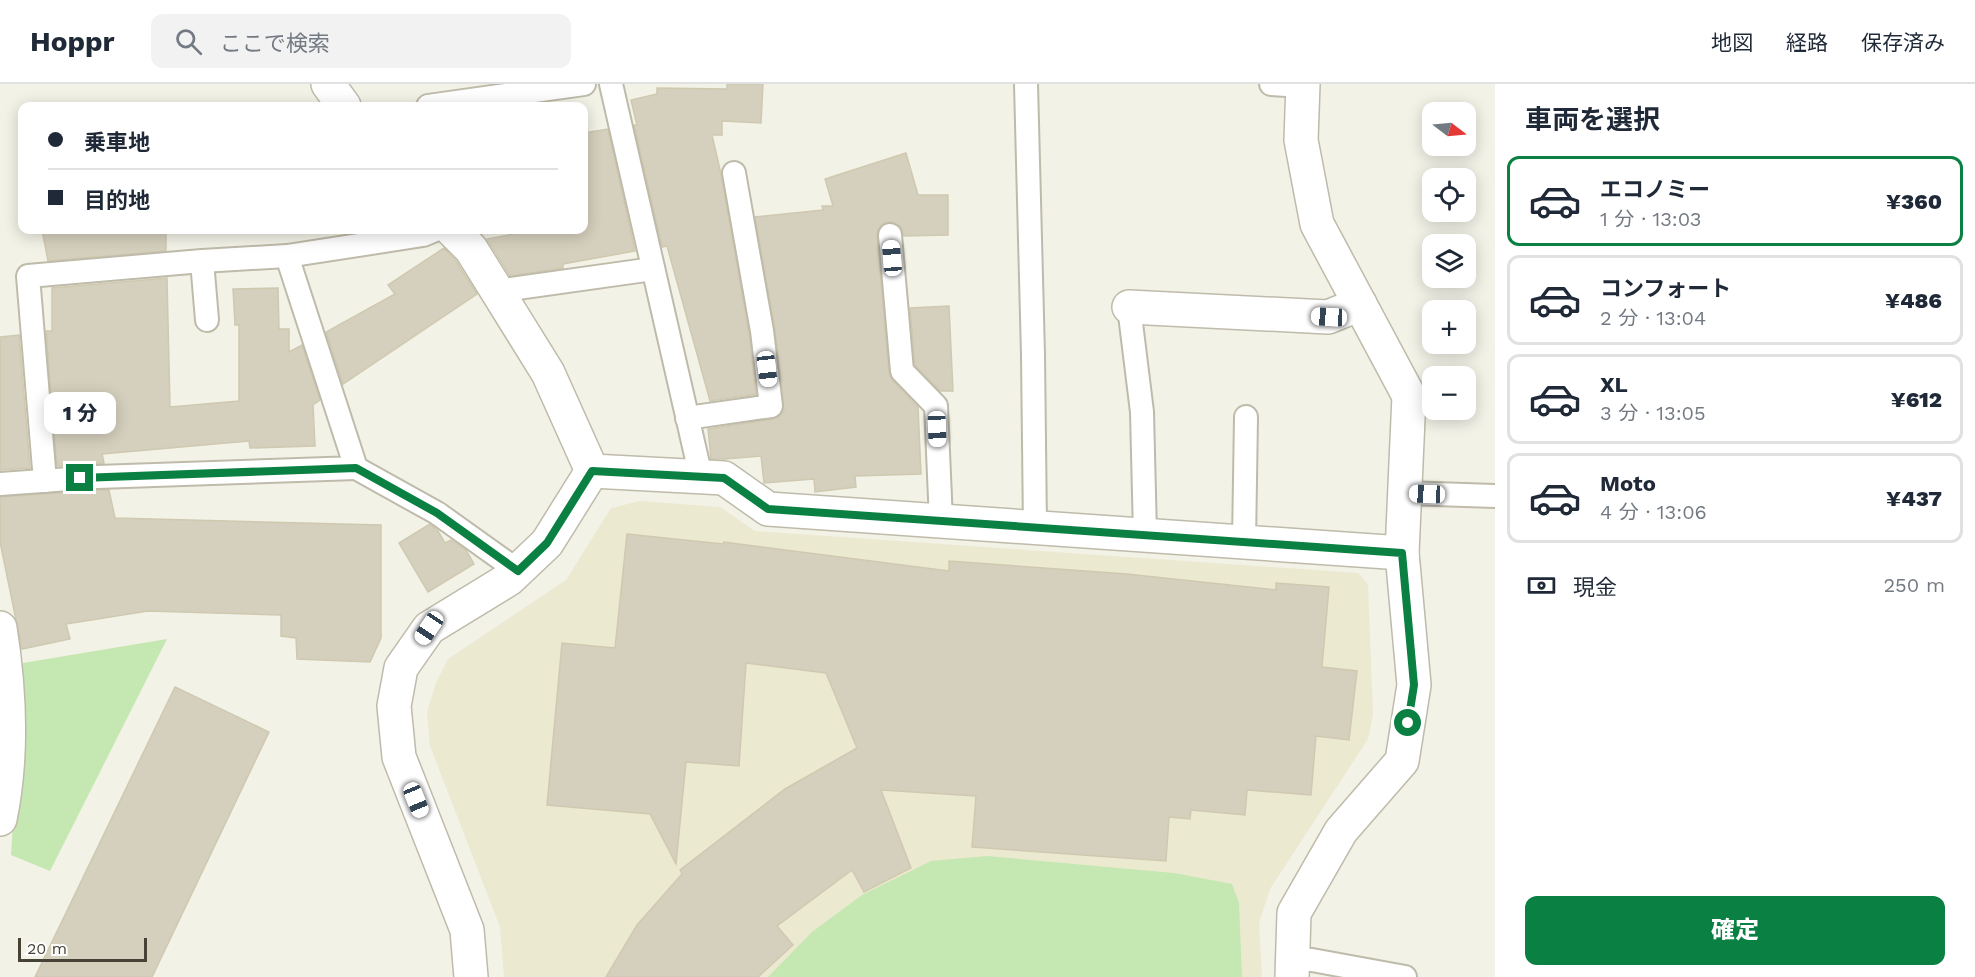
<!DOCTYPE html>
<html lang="ja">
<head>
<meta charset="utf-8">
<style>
	:root { --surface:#fff; --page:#f2f2f3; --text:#1f2937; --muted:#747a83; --line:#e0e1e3; --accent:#0b8043 }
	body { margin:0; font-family:"Work Sans","Noto Sans JP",sans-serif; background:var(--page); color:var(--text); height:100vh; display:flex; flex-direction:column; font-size:22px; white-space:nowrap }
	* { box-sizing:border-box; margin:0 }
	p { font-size:20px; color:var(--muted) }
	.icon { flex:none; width:33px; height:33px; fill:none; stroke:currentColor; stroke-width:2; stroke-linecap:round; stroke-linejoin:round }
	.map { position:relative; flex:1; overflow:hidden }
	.sheet { display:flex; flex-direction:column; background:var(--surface); width:480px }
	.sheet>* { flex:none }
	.top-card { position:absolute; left:18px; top:18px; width:570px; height:132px; border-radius:12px; box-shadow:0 3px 15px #0003; display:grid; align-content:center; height:132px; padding:0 30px; background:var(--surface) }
	.needle { width:39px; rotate:106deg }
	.controls { position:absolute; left:1422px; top:18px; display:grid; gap:12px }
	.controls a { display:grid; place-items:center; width:54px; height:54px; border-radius:12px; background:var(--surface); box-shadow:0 3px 15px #0003; font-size:30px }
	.scale { position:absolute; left:18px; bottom:15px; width:129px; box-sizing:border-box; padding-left:6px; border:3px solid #464336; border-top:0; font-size:16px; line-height:21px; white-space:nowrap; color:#464336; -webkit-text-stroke:4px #fff; paint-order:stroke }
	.end { position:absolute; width:27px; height:27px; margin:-14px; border:8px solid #0b8043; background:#fff; box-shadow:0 0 0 3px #fff }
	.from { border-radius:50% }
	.bubble { position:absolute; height:42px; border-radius:12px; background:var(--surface); box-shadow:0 3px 15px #0003; font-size:20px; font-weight:800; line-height:42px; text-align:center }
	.car { position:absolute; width:18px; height:36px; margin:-18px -9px; border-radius:8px; box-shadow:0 0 4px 2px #0007; background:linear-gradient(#fff 24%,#345 0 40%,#fff 0 76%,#345 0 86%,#fff 0) }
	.top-card b { display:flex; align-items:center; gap:21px; height:57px; font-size:22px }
	.top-card b+b { border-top:2px solid var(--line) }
	.top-card i { width:15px; height:15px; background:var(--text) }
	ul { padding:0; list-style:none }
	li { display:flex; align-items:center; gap:18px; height:90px; margin:0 12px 9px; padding:0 18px; border:3px solid var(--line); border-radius:12px }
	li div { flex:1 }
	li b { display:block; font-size:22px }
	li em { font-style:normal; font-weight:800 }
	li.selected { border-color:var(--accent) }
	li>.icon { width:54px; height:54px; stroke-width:1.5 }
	h2 { padding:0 30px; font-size:27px; line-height:72px }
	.pay { display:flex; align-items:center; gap:15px; height:66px; padding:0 30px; font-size:22px }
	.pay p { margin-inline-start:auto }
	.action { display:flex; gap:12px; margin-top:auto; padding:12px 30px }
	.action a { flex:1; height:69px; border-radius:12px; background:var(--accent); color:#fff; font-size:24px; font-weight:800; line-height:69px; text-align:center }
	header { display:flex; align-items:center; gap:36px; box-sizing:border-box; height:84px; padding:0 30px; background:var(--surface); border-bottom:2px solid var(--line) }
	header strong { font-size:28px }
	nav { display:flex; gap:33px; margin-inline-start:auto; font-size:21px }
	.search { width:420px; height:54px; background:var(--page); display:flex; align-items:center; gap:15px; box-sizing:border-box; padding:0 21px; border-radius:12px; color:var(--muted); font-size:22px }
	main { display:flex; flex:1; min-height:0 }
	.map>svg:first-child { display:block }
	.education { fill:#ece9d1 }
	.green { fill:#c5e7b1 }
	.building { fill:#d5cfbd; stroke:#cfc9b0; stroke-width:1.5 }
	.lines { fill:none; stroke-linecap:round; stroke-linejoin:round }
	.lane-casing { stroke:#bfbbaa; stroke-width:26 }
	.street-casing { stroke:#bfbbaa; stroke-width:36 }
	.lane { stroke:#fff; stroke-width:22 }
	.street { stroke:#fff; stroke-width:33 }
	.route { stroke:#0b8043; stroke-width:8 }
</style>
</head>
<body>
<header>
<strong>Hoppr</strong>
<div class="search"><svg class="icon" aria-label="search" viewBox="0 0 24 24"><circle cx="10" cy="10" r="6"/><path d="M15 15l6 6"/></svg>ここで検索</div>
<nav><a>地図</a><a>経路</a><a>保存済み</a></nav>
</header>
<main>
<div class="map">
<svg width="1495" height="893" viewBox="0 0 1495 893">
	<rect width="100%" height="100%" fill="#f3f2e7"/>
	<!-- education -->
	<path class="education" d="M 640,417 L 720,423 L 755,447 L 1358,489 L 1368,500 L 1373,630 L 1368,655 L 1270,805 L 1259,839 L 1262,893 L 504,893 L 500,843 L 430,662 L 427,628 L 435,601 L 448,575 L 566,496 L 611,424 Z"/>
	<!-- green -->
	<g class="green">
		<path d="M 167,555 L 50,787 L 11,771 L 23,579 Z"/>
		<path d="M 987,772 L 1174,789 L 1232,800 L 1239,819 L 1242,893 L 768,893 L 812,848 L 862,811 L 931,777 Z"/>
	</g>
	<!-- building -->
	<g class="building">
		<path d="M 727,0 L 763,0 L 761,39 L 722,37 L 722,51 L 712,51 L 721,90 L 749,249 L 756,310 L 710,317 L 667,162 L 662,163 L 634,41 L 637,41 L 631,16 L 657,10 L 657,4 L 727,5 Z"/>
		<path d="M 608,45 L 635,167 L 563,180 L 563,184 L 510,192 L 487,155 L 535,146 L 584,146 L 584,49 Z"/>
		<path d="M 906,69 L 918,111 L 948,111 L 948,151 L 904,152 L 901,143 L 895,139 L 889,138 L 882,140 L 878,145 L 877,152 L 889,288 L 892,296 L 918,323 L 921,390 L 855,392 L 856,403 L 815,408 L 814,395 L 764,399 L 761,372 L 725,375 L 711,375 L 708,345 L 773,335 L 780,332 L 784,327 L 775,245 L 755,133 L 823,126 L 822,122 L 833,122 L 825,95 Z"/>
		<path d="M 42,146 L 166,146 L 166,167 L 48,177 Z"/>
		<path d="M 444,164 L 456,177 L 477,210 L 343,300 L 326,248 L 395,210 L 388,201 Z"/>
		<path d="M 167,194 L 170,323 L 239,317 L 239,241 L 235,241 L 233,205 L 278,204 L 279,245 L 289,245 L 289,268 L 302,261 L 320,316 L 313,321 L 315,362 L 250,364 L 249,357 L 102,370 L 104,379 L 57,382 L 46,247 L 52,247 L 52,204 Z"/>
		<path d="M 949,222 L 953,307 L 940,307 L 915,281 L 910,224 Z"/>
		<path d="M 19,251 L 30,384 L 0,386 L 0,253 Z"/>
		<path d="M 98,406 L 109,406 L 115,434 L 381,441 L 381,554 L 370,578 L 297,575 L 296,554 L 281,552 L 281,531 L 148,527 L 66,540 L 70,555 L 22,565 L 0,458 L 0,413 Z"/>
		<path d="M 430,440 L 438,447 L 445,459 L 451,456 L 466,466 L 474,480 L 428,508 L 399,459 Z"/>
		<path d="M 627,450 L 723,460 L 724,458 L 949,487 L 949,477 L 1127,490 L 1276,506 L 1276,499 L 1329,503 L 1322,583 L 1357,587 L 1349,656 L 1316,652 L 1311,711 L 1247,706 L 1245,731 L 1191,726 L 1190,735 L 1169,733 L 1166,777 L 972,763 L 976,712 L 881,706 L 911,784 L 864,808 L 852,786 L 777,842 L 793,861 L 758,893 L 606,893 L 637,841 L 682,790 L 680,786 L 785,705 L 857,664 L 826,589 L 746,579 L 739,682 L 686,678 L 676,780 L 650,730 L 547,721 L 562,559 L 615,564 Z"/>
		<path d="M 175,603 L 269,648 L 152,893 L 35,893 Z"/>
	</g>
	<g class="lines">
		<defs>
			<g id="lane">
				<path d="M 611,0 L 701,393"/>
				<path d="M 1026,0 L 1033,271 L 1035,444"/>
				<path d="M 1271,0 L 1303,2"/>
				<path d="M 428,22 L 584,0"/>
				<path d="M 890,151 L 902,287 L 936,322 L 941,437"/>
				<path d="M 202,177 L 207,236"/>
				<path d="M 497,207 L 653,185"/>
				<path d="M 1129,223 L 1142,328 L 1145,451"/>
				<path d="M 687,334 L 771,322 L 762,247 L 734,89"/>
				<path d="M 356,384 L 437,429 L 518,487"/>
				<path d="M 45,397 L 28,192 L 202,177 L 287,172 L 423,151 L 435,146"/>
				<path d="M 0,400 L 97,393 L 356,384 L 287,172"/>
				<path d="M 1405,409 L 1495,412"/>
				<path d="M 1244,458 L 1246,333"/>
				<path d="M 1291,875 L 1312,876 L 1405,893"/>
			</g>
			<g id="street">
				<path d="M 328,0 L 344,22"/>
				<path d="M 452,146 L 471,165 L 548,289 L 592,387"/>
				<path d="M 1129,223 L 1328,233 L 1360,220"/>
				<path d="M 592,387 L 724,394 L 768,425 L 1402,469"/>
				<path d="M 0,544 C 10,607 13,672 0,735"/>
				<path d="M 471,893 L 467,846 L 399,673 L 394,622 L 401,584 L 429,544 L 509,495 L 547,459 L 592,387"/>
				<path d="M 1292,893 L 1294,829 L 1341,747 L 1402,677 L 1414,601 L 1402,469 L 1409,312 L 1317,140 L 1301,56 L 1303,0"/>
			</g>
		</defs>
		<!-- lane casing -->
		<use href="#lane" class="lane-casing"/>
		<!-- street casing -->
		<use href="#street" class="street-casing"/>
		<!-- lane -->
		<use href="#lane" class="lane"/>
		<!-- street -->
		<use href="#street" class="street"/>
	</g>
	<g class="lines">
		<!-- route -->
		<path class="route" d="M 80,394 L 356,384 L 437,429 L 518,487 L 547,459 L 592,387 L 724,394 L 768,425 L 1402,469 L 1414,601 L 1408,639"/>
	</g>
</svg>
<div class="controls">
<a><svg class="needle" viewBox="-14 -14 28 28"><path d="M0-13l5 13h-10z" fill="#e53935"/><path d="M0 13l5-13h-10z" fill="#747a83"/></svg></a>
<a><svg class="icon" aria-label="locate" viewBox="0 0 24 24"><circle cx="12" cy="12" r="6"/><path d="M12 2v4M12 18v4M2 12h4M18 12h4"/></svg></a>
<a><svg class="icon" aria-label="layers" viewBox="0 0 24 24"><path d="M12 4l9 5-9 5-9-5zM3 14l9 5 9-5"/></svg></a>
<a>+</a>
<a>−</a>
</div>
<div class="scale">20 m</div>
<i class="end from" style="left:1408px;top:639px"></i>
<i class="end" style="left:80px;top:394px"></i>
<div class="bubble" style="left:44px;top:308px;width:72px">1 分</div>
<i class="car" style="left:892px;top:174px;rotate:355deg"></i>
<i class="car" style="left:1329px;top:233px;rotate:273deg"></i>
<i class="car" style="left:767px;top:285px;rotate:173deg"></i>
<i class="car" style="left:937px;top:345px;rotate:178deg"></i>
<i class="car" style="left:1427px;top:410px;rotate:272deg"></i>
<i class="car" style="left:429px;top:544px;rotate:214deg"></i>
<i class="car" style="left:416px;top:716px;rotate:158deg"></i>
<div class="top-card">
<b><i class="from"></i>乗車地</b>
<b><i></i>目的地</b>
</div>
</div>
<section class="sheet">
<h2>車両を選択</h2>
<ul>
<li class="selected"><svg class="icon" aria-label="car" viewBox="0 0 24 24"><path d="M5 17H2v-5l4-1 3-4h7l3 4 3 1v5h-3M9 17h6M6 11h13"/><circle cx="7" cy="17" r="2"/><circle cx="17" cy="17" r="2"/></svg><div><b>エコノミー</b><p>1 分 · 13:03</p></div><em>¥360</em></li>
<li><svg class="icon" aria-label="car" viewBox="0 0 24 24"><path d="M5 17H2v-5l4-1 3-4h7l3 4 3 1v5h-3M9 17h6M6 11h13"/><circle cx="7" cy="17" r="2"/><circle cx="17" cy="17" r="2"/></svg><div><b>コンフォート</b><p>2 分 · 13:04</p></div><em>¥486</em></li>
<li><svg class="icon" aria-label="car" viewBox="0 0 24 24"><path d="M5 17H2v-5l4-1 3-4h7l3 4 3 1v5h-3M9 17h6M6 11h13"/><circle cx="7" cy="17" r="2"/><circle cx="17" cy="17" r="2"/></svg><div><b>XL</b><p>3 分 · 13:05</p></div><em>¥612</em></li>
<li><svg class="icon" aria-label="car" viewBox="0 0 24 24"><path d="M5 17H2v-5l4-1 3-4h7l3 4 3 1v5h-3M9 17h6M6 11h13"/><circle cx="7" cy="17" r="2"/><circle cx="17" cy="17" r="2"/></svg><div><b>Moto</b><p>4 分 · 13:06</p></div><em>¥437</em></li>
</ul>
<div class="pay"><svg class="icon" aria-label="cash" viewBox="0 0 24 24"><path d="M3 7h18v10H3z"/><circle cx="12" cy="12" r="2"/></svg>現金<p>250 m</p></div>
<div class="action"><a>確定</a></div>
</section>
</main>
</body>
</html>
